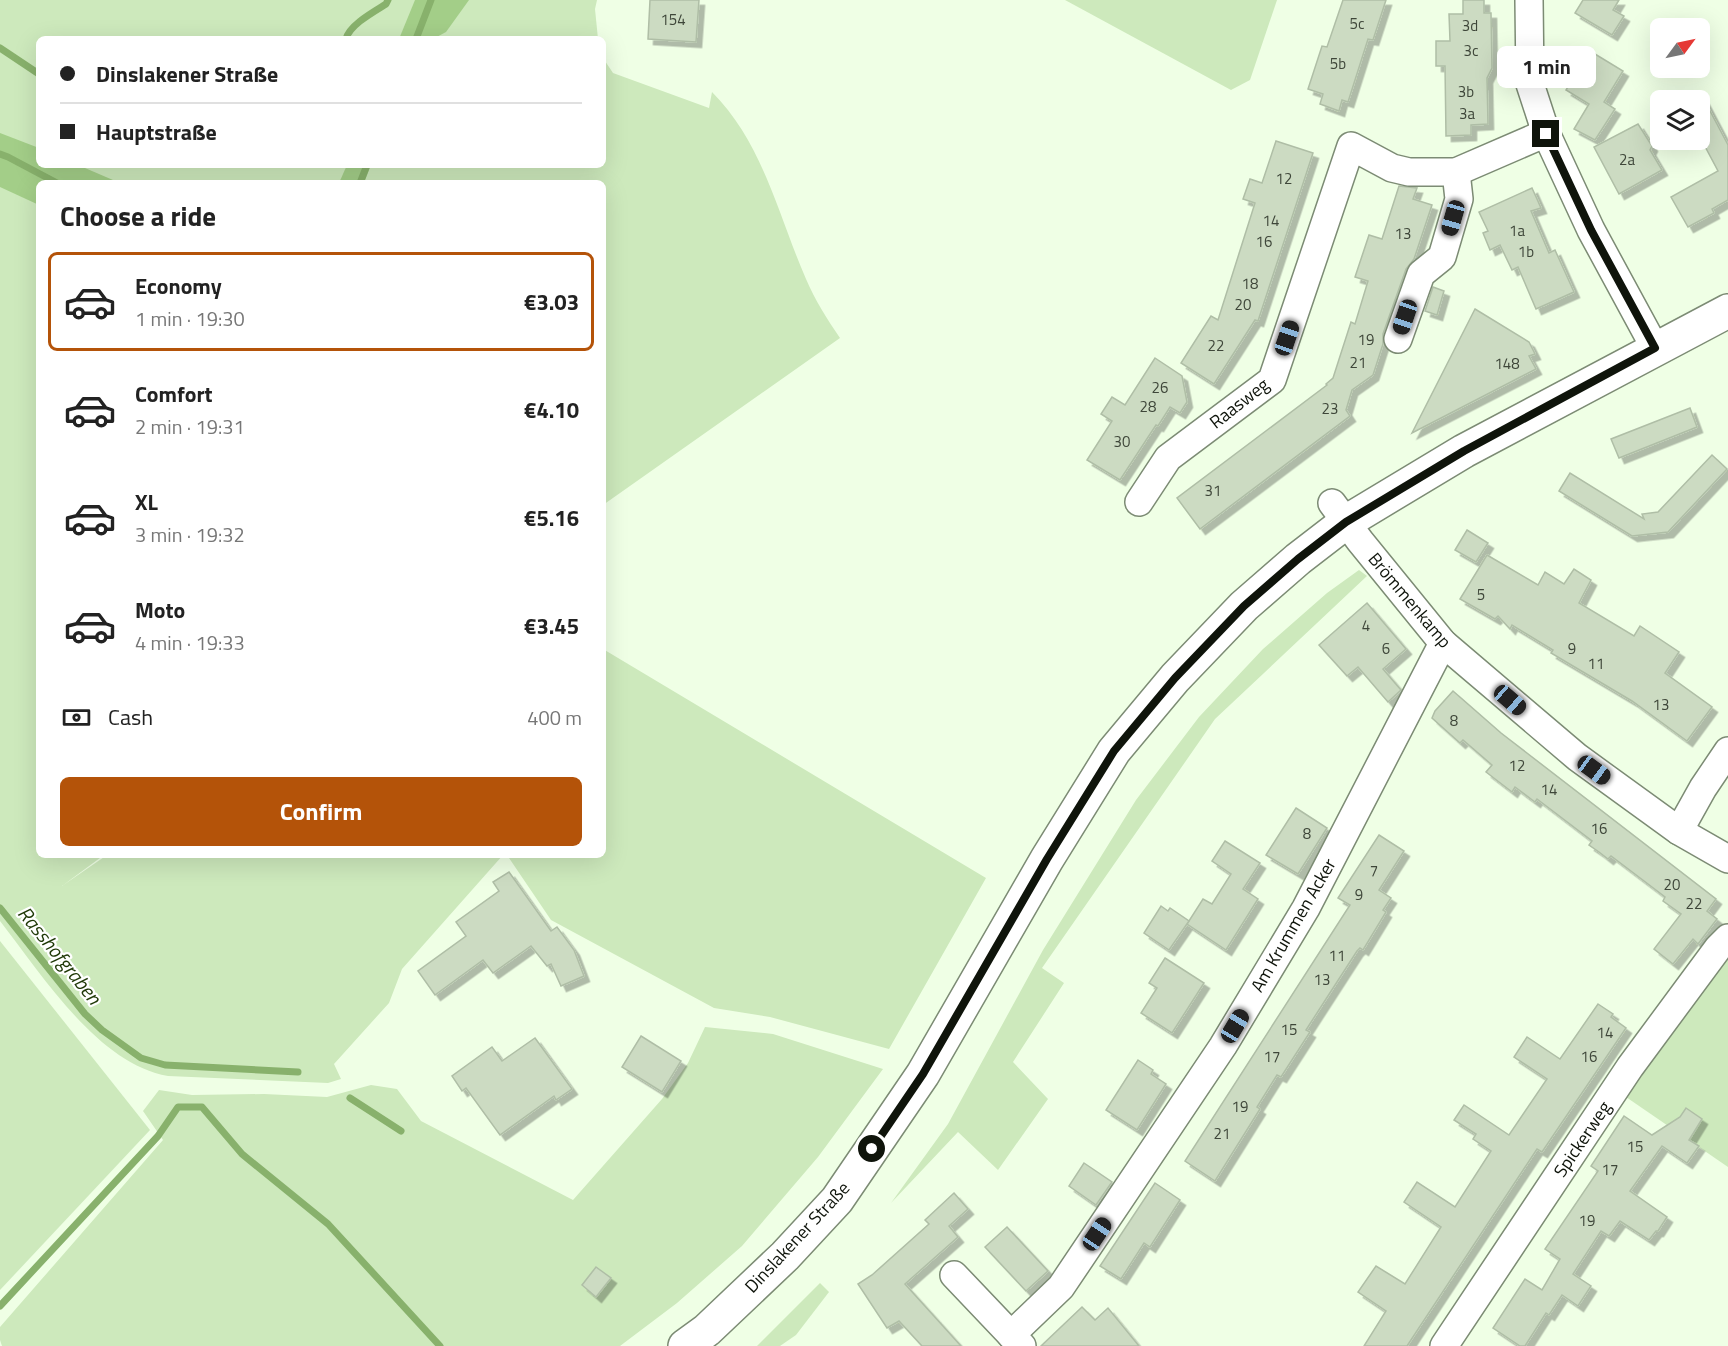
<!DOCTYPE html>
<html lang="en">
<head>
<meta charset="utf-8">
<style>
	:root { --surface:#fff; --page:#f6f6f6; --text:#222; --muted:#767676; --line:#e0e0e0; --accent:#b45309 }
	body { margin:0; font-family:"Titillium Web",sans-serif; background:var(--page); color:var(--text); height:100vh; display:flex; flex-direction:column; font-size:22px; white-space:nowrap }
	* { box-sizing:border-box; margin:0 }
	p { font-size:20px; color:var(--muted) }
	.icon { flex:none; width:33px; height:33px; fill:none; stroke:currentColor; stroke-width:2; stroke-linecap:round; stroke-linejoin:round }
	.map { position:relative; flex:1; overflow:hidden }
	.panel { position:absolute; left:36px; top:180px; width:570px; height:678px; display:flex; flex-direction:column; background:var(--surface); border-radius:9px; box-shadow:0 6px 24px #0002 }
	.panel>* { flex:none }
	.banner { position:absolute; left:36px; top:36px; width:570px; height:132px; border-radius:9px; box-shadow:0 6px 24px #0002; display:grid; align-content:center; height:132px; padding:0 24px; background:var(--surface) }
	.needle { width:39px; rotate:57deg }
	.buttons { position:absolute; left:1650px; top:18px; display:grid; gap:12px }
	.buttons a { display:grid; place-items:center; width:60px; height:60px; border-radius:9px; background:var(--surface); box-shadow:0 6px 24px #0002; font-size:30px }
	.end { position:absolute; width:27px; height:27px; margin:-14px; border:8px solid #0f140b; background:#fff; box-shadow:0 0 0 3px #fff }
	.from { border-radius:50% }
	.bubble { position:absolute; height:42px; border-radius:9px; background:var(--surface); box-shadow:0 6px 24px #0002; font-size:20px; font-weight:700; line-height:42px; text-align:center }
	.car { position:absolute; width:18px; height:36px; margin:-18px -9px; border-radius:8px; box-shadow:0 0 4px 2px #0007; background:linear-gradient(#222 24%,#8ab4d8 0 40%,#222 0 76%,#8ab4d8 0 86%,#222 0) }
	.banner b { display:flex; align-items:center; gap:21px; height:57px; font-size:22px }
	.banner b+b { border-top:2px solid var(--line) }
	.banner i { width:15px; height:15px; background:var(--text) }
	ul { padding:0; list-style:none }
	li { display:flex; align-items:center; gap:18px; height:99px; margin:0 12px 9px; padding:0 12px; border:3px solid transparent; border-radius:9px }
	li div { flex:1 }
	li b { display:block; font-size:22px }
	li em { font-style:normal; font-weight:700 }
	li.selected { border-color:var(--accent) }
	li>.icon { width:54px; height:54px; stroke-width:1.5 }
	h2 { padding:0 24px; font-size:27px; line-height:72px }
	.pay { display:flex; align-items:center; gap:15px; height:66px; padding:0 24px; font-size:22px }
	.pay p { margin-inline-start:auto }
	.action { display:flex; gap:12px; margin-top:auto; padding:12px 24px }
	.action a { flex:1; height:69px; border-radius:9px; background:var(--accent); color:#fff; font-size:24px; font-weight:700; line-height:69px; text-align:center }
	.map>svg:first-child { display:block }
	.green { fill:#cde9bc }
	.forest { fill:#a3ce88 }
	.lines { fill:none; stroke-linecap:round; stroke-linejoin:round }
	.stream { stroke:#88b16c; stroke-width:7 }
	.building { fill:#ccdbc2; stroke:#afbea6; stroke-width:1.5; filter:url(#shadow) }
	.minor-casing { stroke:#7c8b74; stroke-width:30 }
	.secondary-casing { stroke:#7c8b74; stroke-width:36 }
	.minor { stroke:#fff; stroke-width:27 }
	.secondary { stroke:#fff; stroke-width:33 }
	.route { stroke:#0f140b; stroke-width:8 }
	.labels { text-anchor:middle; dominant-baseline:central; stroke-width:4.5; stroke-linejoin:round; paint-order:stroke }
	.number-label { font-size:15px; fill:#3e4639 }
	.street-label { font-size:18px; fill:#0f140b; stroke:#fff }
	.water-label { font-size:20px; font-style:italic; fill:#1e3806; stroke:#fff }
</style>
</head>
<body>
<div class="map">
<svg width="1728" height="1346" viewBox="0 0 1728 1346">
	<defs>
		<filter id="shadow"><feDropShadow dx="5.5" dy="5.5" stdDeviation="0" flood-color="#0004"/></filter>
	</defs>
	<rect width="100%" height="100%" fill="#efffe5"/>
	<!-- green -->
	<g class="green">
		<path d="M 0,0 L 597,0 L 595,9 L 598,39 L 39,39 L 39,165 L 603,165 L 603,58 L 613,73 L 709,108 L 712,92 C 763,143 778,215 806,279 C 815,300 827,319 840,338 L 603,505 L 603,183 L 39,183 L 39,855 L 104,855 L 62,886 L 107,855 L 503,855 L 402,969 L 389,1003 L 334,1064 L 341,1079 L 328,1083 L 168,1076 C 98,1064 42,975 0,921 Z"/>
		<path d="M 1065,0 L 1277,0 L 1250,80 L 1231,90 Z"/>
		<path d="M 1359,570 L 1367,576 L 1215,719 L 1042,968 L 1064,983 L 1013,1062 L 1048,1099 L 998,1170 L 958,1132 L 891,1203 L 948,1124 L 1043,950 L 1136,800 L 1199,717 L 1263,649 L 1327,593 Z"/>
		<path d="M 603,649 L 986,878 L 889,1049 L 770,1017 L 714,1008 L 551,920 L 507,855 L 603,855 Z"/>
		<path d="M 0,941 L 150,1130 L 0,1290 Z"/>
		<path d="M 1728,954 L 1728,1167 L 1626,1097 L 1661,1045 Z"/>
		<path d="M 705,1027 L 773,1034 L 883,1069 L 818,1157 L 742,1246 L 677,1303 L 620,1346 L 2,1346 L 0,1340 L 0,1327 L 163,1140 L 143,1111 L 159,1090 L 192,1095 L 264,1094 L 327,1097 L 371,1085 L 397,1089 L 421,1121 L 573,1200 L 662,1099 L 688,1063 Z"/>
		<path d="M 820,1283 L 829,1292 L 796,1335 L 780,1346 L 757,1346 Z"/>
	</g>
	<!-- forest -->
	<g class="forest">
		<path d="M 415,0 L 469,0 L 446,32 L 433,39 L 399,39 Z"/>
		<path d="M 0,133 L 39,148 L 39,165 L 78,165 L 120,183 L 39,183 L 39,205 L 0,187 Z"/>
		<path d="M 347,165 L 371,165 L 364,183 L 339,183 Z"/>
	</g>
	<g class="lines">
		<!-- stream -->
		<g class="stream">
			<path d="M 346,39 C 349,25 375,11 386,4 L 388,0"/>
			<path d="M 416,39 L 431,0"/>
			<path d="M 0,48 L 39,74"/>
			<path d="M 0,154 L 8,157 L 57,183"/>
			<path d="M 360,183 L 367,165"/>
			<path d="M 0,908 L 85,1014 L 102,1030 L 141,1058 L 165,1065 L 298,1072"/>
			<path d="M 350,1098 L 401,1131"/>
			<path d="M 0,1306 L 158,1136 L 178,1107 L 202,1107 L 242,1154 L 328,1224 L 440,1346"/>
		</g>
	</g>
	<!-- building -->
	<g class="building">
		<path d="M 650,0 L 699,0 L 696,42 L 648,39 Z"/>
		<path d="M 1343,0 L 1386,0 L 1373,40 L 1368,39 L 1348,102 L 1342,100 L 1339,111 L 1320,104 L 1323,94 L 1308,89 L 1322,46 L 1327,47 Z"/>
		<path d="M 1463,0 L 1484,0 L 1484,13 L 1491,13 L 1492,68 L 1487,78 L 1488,124 L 1471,125 L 1471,135 L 1446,136 L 1445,66 L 1436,66 L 1436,41 L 1450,41 L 1449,14 L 1463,14 Z"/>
		<path d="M 1583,0 L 1619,0 L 1613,10 L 1624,16 L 1612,35 L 1575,13 Z"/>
		<path d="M 1590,51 L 1623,71 L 1604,102 L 1615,109 L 1595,140 L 1574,129 L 1589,104 L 1566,90 Z"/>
		<path d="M 1700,92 L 1728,145 L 1728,200 L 1712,209 L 1714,213 L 1688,227 L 1671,197 L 1718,171 L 1700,137 Z"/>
		<path d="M 1638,124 L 1652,146 L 1650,150 L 1662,170 L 1619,194 L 1594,147 Z"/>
		<path d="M 1276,141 L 1313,153 L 1258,321 L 1255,320 L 1214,384 L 1181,363 L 1211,316 L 1218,320 L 1255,203 L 1243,199 L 1250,179 L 1262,183 Z"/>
		<path d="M 1399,186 L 1417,188 L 1413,199 L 1432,205 L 1414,259 L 1406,269 L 1383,334 L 1383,344 L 1373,375 L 1352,390 L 1346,410 L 1350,416 L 1200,529 L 1177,498 L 1327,385 L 1326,384 L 1333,378 L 1351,322 L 1355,324 L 1368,281 L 1355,277 L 1369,235 L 1382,239 Z"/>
		<path d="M 1532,188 L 1541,208 L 1531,211 L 1549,253 L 1555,250 L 1574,292 L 1536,309 L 1518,267 L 1512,270 L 1500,245 L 1490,250 L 1483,233 L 1488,231 L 1479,212 Z"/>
		<path d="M 1433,287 L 1444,291 L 1437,315 L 1425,311 Z"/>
		<path d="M 1475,309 L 1529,342 L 1535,354 L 1529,356 L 1536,369 L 1412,433 Z"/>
		<path d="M 1155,358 L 1182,376 L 1187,402 L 1180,413 L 1170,407 L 1158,426 L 1156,425 L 1120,480 L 1087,460 L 1112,421 L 1101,414 L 1112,397 L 1125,405 Z"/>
		<path d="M 1690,408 L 1697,427 L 1619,458 L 1611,439 Z"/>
		<path d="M 1712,455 L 1727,469 L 1668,532 L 1632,536 L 1559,491 L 1570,473 L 1644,519 L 1642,514 L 1658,512 Z"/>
		<path d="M 1467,530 L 1488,543 L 1476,562 L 1455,550 Z"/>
		<path d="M 1487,555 L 1538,585 L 1545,572 L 1564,584 L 1574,569 L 1591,580 L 1579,603 L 1634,636 L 1640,626 L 1679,652 L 1665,673 L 1712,707 L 1687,741 L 1632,701 L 1551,653 L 1553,650 L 1512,625 L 1510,629 L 1498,616 L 1495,619 L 1460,599 Z"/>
		<path d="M 1367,603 L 1406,649 L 1383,669 L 1401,690 L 1388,702 L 1358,667 L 1347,676 L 1319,645 Z"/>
		<path d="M 1453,691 L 1501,733 L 1716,899 L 1707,911 L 1717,919 L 1698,944 L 1693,939 L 1673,964 L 1654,949 L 1681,914 L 1663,901 L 1665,897 L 1652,887 L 1611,856 L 1608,859 L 1599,852 L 1589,845 L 1592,841 L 1537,799 L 1535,802 L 1515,787 L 1512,792 L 1486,772 L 1492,765 L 1463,740 L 1460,743 L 1432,718 L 1435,711 Z"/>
		<path d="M 1296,808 L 1327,828 L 1298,874 L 1266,855 Z"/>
		<path d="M 1379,835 L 1404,851 L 1379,890 L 1391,898 L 1383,910 L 1386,912 L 1363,950 L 1360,948 L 1357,951 L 1326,999 L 1306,1030 L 1310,1032 L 1281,1077 L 1277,1075 L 1257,1107 L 1260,1109 L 1215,1181 L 1185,1161 L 1350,905 L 1338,898 Z"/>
		<path d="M 1225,841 L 1260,863 L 1243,889 L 1258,899 L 1226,950 L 1187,924 L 1203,899 L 1212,904 L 1231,874 L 1212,861 Z"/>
		<path d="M 509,872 L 551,931 L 557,927 L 574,950 L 584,976 L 561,986 L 551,964 L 547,966 L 531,946 L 493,973 L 483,960 L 435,995 L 418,971 L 466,936 L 456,922 L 499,891 L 493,882 Z"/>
		<path d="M 1161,906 L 1168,911 L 1170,908 L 1189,921 L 1169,950 L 1144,933 Z"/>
		<path d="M 1165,958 L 1204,983 L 1172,1033 L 1141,1013 L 1157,988 L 1149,983 Z"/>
		<path d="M 1598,1004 L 1613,1014 L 1611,1017 L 1626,1028 L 1542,1152 L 1537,1149 L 1407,1346 L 1364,1346 L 1386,1311 L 1358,1292 L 1376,1266 L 1405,1284 L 1441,1227 L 1404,1202 L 1417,1182 L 1455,1207 L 1491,1151 L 1473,1139 L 1476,1134 L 1454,1120 L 1464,1105 L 1509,1135 L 1547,1079 L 1514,1057 L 1527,1037 L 1560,1059 Z"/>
		<path d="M 641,1036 L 681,1061 L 662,1092 L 622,1067 Z"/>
		<path d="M 535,1038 L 572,1089 L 556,1100 L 554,1096 L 500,1135 L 466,1088 L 462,1091 L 452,1076 L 492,1047 L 502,1061 Z"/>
		<path d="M 1138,1060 L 1153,1070 L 1151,1074 L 1166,1084 L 1137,1130 L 1106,1110 Z"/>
		<path d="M 1686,1108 L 1702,1119 L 1689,1140 L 1699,1146 L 1687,1163 L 1662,1146 L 1630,1191 L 1667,1217 L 1658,1231 L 1656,1231 L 1649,1240 L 1620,1221 L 1609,1236 L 1601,1231 L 1573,1274 L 1591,1286 L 1578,1306 L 1562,1295 L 1549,1315 L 1546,1313 L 1525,1346 L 1520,1346 L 1493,1328 L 1525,1279 L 1542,1290 L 1560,1259 L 1545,1249 L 1598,1171 L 1591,1166 L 1624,1116 L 1652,1135 L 1680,1117 Z"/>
		<path d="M 1084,1163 L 1112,1182 L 1096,1205 L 1069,1186 Z"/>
		<path d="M 1155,1183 L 1180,1200 L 1150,1247 L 1144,1243 L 1121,1279 L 1100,1266 Z"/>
		<path d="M 954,1193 L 968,1209 L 949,1226 L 958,1237 L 905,1284 L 961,1346 L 922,1346 L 899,1321 L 887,1328 L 858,1284 L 872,1275 L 929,1224 L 925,1220 Z"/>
		<path d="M 1007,1227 L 1048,1271 L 1026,1291 L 985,1247 Z"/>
		<path d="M 596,1267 L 611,1278 L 596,1297 L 582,1285 Z"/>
		<path d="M 1082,1307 L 1095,1320 L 1108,1308 L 1139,1346 L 1041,1346 Z"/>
	</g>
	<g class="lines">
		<defs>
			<g id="minor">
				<path d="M 1529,0 L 1530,84 L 1546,133 L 1591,230 L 1655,348"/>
				<path d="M 1398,339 L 1421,274 L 1442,257 L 1459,199 L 1456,172"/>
				<path d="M 1139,502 L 1168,458 L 1272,380 L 1351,146 L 1392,168 L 1409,172 L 1456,172 L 1546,133"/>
				<path d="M 1332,503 L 1360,541 L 1443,643 L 1577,757 L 1679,831 L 1728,859"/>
				<path d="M 1679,831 L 1703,788 L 1728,751"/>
				<path d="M 954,1275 L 1011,1335"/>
				<path d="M 1022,1346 L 1011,1335 L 1061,1287 L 1223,1046 L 1306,908 L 1443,643"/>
				<path d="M 1444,1346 L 1630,1067 L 1718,948 L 1728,938"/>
			</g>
			<path id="secondary" d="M 685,1346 L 707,1330 L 785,1256 L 837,1200 L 923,1074 L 1047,859 L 1114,751 L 1175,678 L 1244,606 L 1298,559 L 1346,522 L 1464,451 L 1728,311"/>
		</defs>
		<!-- minor casing -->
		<use href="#minor" class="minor-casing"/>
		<!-- secondary casing -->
		<use href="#secondary" class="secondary-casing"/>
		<!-- minor -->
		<use href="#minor" class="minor"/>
		<!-- secondary -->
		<use href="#secondary" class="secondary"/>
	</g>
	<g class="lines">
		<!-- route -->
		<path class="route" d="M 872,1149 L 923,1074 L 1047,859 L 1114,751 L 1175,678 L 1244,606 L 1298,559 L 1346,522 L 1464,451 L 1655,348 L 1591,230 L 1546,134"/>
	</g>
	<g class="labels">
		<!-- number labels -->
		<g class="number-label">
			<text x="673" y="19">154</text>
			<text x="1357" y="23">5c</text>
			<text x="1470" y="25">3d</text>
			<text x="1471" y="50">3c</text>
			<text x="1338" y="63">5b</text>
			<text x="1466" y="91">3b</text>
			<text x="1467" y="113">3a</text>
			<text x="1627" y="159">2a</text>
			<text x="1284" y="178">12</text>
			<text x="1271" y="220">14</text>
			<text x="1517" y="230">1a</text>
			<text x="1403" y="233">13</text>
			<text x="1264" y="241">16</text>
			<text x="1526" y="251">1b</text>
			<text x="1250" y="283">18</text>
			<text x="1243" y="304">20</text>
			<text x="1366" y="339">19</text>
			<text x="1216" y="345">22</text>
			<text x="1358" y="362">21</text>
			<text x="1507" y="363">148</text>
			<text x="1160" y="387">26</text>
			<text x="1148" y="406">28</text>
			<text x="1330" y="408">23</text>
			<text x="1122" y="441">30</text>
			<text x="1213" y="490">31</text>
			<text x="1481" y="594">5</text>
			<text x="1366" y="625">4</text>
			<text x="1386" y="648">6</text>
			<text x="1572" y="648">9</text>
			<text x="1596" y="663">11</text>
			<text x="1661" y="704">13</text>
			<text x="1454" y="720">8</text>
			<text x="1517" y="765">12</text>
			<text x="1549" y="789">14</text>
			<text x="1599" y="828">16</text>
			<text x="1307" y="833">8</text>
			<text x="1374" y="870">7</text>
			<text x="1672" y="884">20</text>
			<text x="1359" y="894">9</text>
			<text x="1694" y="903">22</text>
			<text x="1337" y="955">11</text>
			<text x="1322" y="979">13</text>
			<text x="1289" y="1029">15</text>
			<text x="1605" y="1032">14</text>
			<text x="1272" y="1056">17</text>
			<text x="1589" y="1056">16</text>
			<text x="1240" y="1106">19</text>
			<text x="1222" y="1133">21</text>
			<text x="1635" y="1146">15</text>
			<text x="1610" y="1169">17</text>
			<text x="1587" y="1220">19</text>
		</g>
		<!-- street labels -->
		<g class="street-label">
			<text transform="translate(1239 403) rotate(-38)">Raasweg</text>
			<text transform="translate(1410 600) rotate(50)">Brömmenkamp</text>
			<text transform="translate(1293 925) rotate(-60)">Am Krummen Acker</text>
			<text transform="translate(1582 1139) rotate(-56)">Spickerweg</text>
			<text transform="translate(797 1237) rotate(-47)">Dinslakener Straße</text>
		</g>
		<!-- water labels -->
		<g class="water-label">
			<text transform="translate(60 955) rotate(51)">Rasshofgraben</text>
		</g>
	</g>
</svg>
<div class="buttons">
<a><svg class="needle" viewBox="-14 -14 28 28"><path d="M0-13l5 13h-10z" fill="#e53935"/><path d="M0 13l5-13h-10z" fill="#767676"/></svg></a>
<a><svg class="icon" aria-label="layers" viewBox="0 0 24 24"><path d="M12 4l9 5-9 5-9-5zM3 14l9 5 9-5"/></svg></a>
</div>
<i class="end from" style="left:872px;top:1149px"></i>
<i class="end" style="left:1546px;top:134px"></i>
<div class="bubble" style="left:1497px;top:46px;width:99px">1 min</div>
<i class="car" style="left:1453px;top:218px;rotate:196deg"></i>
<i class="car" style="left:1405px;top:317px;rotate:199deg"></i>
<i class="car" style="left:1287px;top:338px;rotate:19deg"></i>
<i class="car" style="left:1510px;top:700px;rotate:131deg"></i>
<i class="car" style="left:1594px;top:770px;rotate:126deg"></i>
<i class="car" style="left:1235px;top:1026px;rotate:31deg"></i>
<i class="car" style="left:1097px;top:1234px;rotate:34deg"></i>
<div class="banner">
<b><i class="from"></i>Dinslakener Straße</b>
<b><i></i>Hauptstraße</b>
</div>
<section class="panel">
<h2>Choose a ride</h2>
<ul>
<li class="selected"><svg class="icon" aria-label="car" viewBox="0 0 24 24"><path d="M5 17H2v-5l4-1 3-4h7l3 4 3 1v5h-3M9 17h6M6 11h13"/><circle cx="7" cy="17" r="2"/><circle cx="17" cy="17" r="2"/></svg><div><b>Economy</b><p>1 min · 19:30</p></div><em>€3.03</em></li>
<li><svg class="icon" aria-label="car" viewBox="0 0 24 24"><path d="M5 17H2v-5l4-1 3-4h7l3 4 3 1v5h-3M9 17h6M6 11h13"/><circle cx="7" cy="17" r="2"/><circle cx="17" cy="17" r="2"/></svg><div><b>Comfort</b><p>2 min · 19:31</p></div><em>€4.10</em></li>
<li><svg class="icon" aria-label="car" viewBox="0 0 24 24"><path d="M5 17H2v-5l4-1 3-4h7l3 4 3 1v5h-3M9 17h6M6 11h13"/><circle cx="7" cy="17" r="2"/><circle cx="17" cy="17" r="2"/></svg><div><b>XL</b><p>3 min · 19:32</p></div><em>€5.16</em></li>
<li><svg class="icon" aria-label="car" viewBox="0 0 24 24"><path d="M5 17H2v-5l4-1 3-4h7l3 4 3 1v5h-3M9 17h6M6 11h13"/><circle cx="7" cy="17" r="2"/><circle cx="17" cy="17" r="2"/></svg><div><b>Moto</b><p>4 min · 19:33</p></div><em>€3.45</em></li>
</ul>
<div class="pay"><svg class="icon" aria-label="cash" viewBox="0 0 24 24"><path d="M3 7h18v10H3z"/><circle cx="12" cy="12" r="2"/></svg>Cash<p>400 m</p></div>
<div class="action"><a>Confirm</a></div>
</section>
</div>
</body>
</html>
